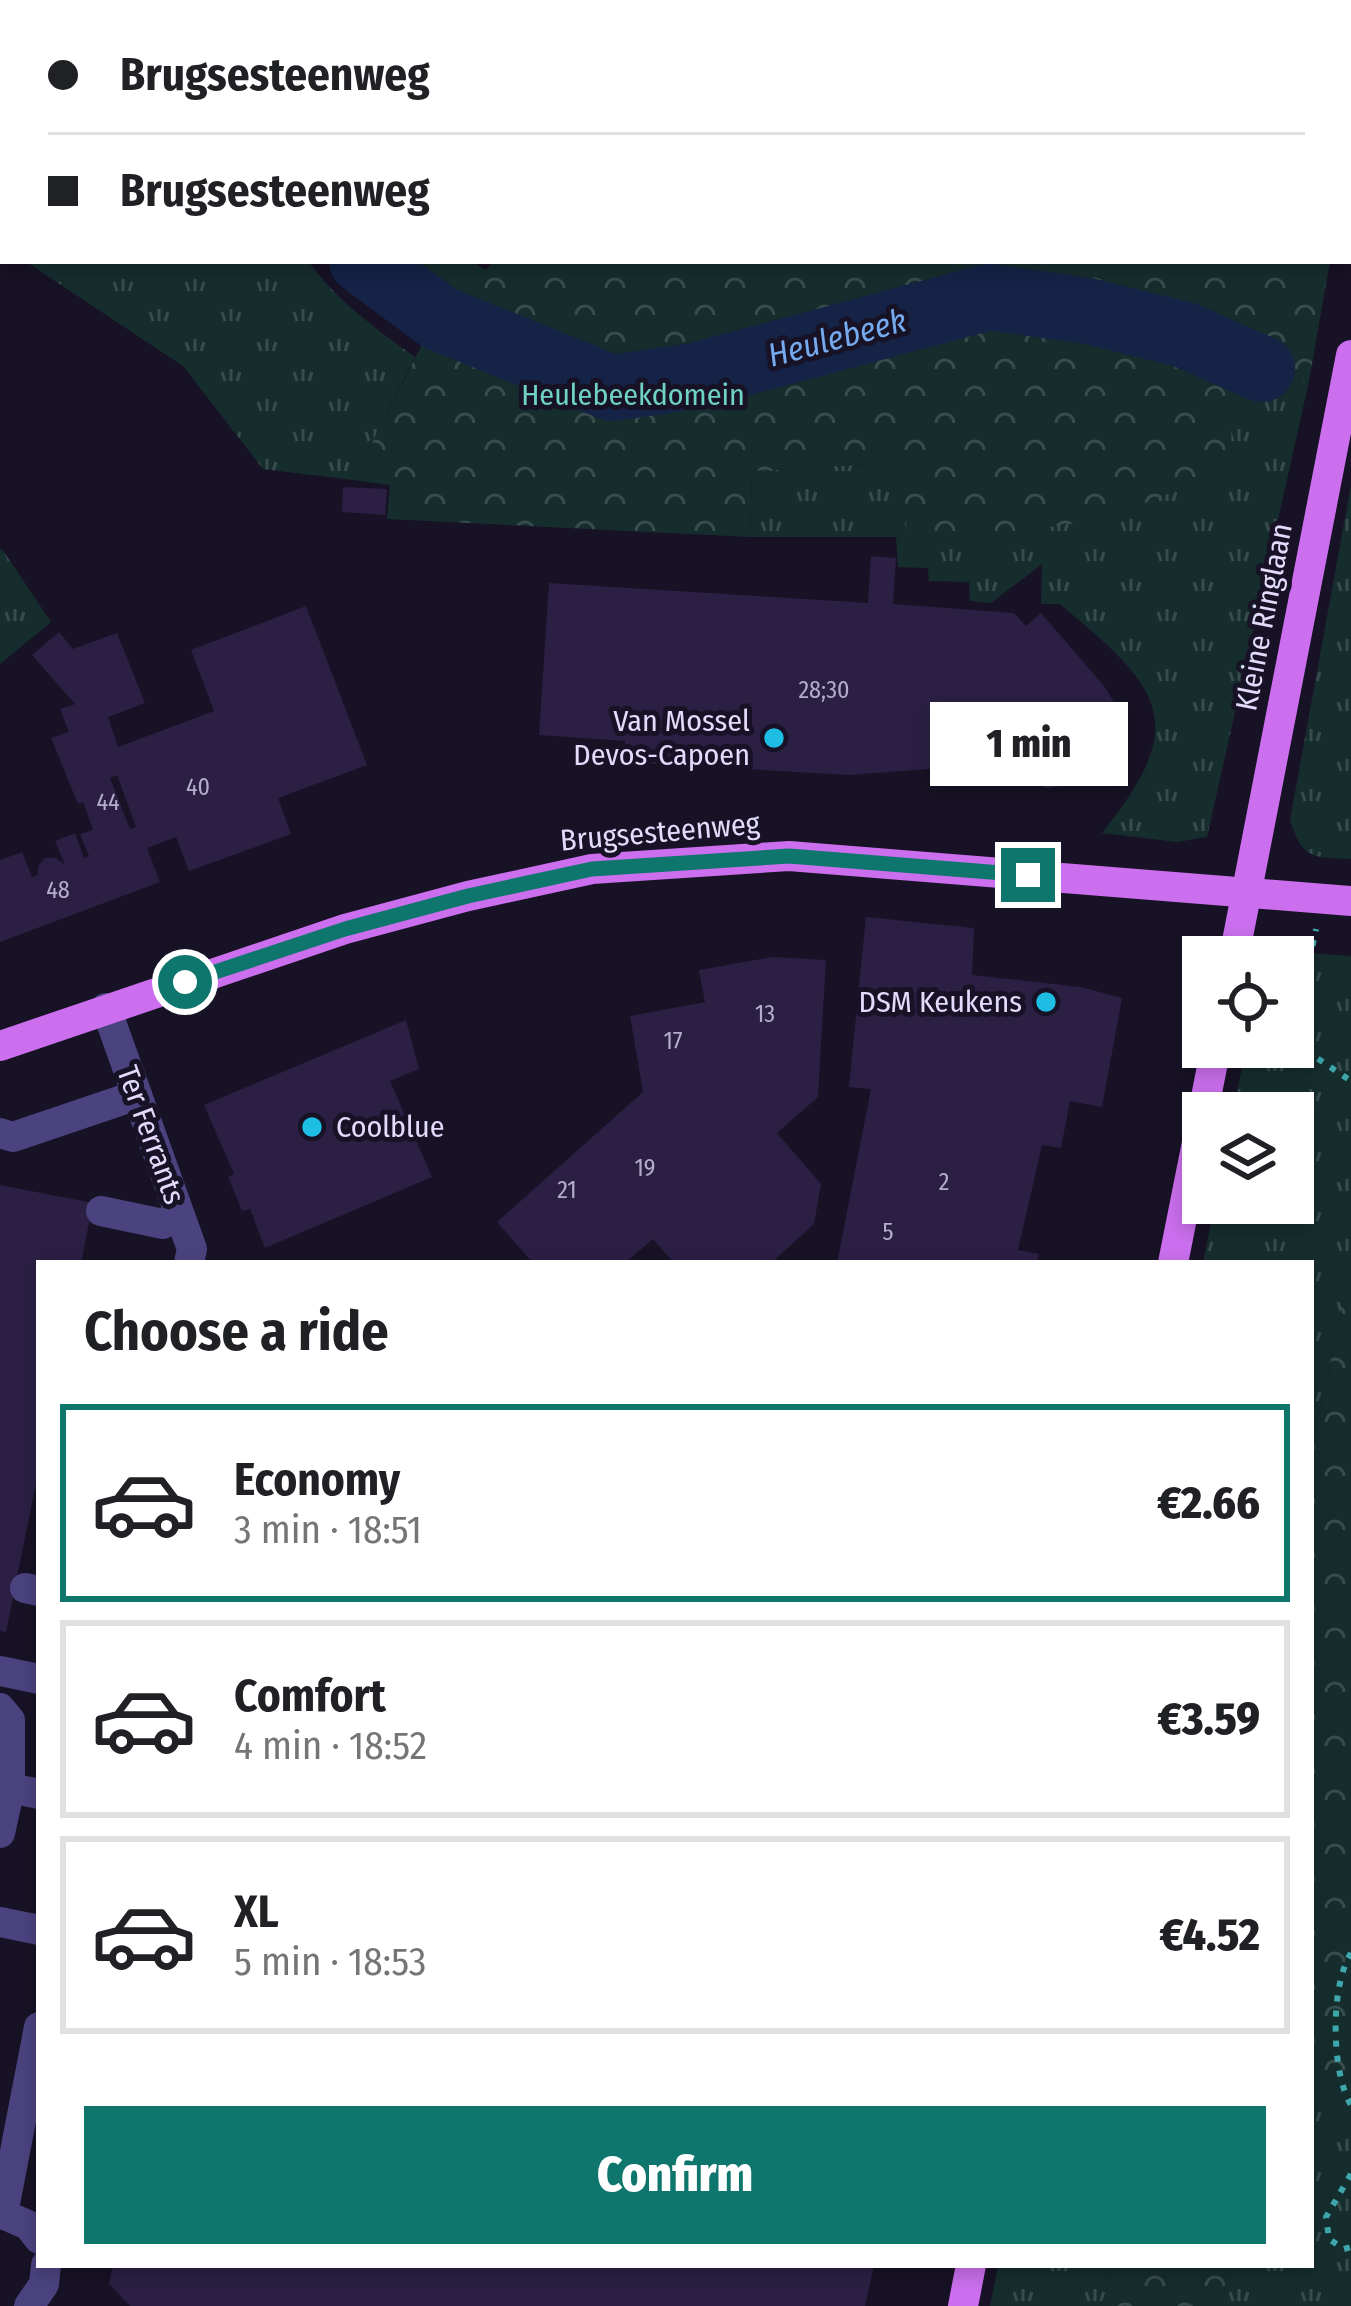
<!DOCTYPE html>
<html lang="en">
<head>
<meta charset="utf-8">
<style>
	:root { --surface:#fff; --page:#f6f6f6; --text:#202124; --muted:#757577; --line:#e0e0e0; --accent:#0f766e }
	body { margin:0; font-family:"Fira Sans Condensed",sans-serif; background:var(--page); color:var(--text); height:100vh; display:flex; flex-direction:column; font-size:45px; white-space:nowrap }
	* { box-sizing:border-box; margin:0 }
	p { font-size:39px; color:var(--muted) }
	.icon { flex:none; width:66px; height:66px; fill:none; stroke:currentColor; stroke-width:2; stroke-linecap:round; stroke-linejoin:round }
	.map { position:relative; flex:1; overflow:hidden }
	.side { position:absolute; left:36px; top:1260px; width:1278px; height:1008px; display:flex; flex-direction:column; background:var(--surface); border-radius:0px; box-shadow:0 6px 18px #0003 }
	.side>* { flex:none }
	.hud { position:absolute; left:0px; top:0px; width:1353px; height:264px; box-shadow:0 6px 18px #0003; display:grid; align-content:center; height:264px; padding:0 48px; background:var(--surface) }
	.fabs { position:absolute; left:1182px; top:936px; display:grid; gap:24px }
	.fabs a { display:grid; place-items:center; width:132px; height:132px; border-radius:0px; background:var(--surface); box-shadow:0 6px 18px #0003; font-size:60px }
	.end { position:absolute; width:54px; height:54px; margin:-27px; border:15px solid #0f766e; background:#fff; box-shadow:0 0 0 6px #fff }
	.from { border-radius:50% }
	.bubble { position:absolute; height:84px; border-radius:0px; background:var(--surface); box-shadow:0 6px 18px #0003; font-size:39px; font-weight:800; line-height:84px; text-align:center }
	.hud b { display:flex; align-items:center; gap:42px; height:114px; font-size:45px }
	.hud b+b { border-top:3px solid var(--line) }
	.hud i { width:30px; height:30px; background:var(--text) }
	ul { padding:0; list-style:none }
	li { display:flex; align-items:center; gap:36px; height:198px; margin:0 24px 18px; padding:0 24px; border:6px solid var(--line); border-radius:0px }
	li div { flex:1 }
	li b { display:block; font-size:45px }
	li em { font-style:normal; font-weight:800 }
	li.on { border-color:var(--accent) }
	li>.icon { width:108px; height:108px; stroke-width:1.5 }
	h2 { padding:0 48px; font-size:54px; line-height:144px }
	.button { display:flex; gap:24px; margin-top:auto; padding:24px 48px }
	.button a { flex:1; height:138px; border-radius:0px; background:var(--accent); color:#fff; font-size:48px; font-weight:800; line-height:138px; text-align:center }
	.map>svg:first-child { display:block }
	.grass { fill:url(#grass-tufts) }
	.forest { fill:url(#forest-crowns) }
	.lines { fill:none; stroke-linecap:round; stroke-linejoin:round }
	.river { stroke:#152347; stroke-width:66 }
	.building { fill:#2b2044; fill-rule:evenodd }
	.path { stroke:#3ea7ab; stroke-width:6; stroke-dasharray:6 9; stroke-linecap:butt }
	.minor { stroke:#4b437f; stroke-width:30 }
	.major { stroke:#cb6fee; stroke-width:30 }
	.route { stroke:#0f766e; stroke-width:15 }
	.poi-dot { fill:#1dbde4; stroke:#171225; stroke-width:4.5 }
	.labels { text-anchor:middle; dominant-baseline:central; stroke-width:10; stroke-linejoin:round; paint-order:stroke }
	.number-label { font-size:24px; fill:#b4accd }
	.park-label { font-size:30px; fill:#6fd3c4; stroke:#171225 }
	.street-label { font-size:30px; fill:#e2dbfb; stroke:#171225 }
	.poi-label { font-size:30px; fill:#e2dbfb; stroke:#171225; text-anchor:end }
	.water-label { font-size:33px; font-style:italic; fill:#75aaee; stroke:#171225 }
</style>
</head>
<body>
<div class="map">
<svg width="1351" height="2306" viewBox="0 0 1351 2306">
	<defs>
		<pattern id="grass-tufts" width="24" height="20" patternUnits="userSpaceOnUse" patternTransform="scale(3)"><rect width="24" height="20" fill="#162d2e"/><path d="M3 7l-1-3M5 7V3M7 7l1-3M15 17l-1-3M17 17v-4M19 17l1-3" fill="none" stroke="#384b4d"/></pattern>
		<pattern id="forest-crowns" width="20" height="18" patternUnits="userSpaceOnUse" patternTransform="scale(3)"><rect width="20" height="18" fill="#162d2e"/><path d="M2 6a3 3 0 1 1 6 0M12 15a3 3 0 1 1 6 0" fill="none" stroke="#384b4d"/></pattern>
	</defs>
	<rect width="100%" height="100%" fill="#171225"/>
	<!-- grass -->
	<g class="grass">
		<path d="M 343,0 L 874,0 L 888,3 L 350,3 Z"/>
		<path d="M 25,261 L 308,261 C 336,300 376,329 415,357 L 353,480 L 263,469 L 183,366 Z"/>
		<path d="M 1230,368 L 1309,381 L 1207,837 L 1177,842 L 1102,833 C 1193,720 1160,688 1060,604 L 1041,604 L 1042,564 L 991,603 L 970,601 L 969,582 L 929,581 L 928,568 L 898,567 L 896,537 L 750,537 L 752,471 L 905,462 L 908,548 Z"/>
		<path d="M 1351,485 L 1351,859 C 1312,857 1303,860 1290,820 Z"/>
		<path d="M 2,549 L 51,622 L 0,664 L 0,550 Z"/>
		<path d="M 1296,952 L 1351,956 L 1351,1268 L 1311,1448 L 1311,1263 L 1203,1263 L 1215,1203 L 1293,1203 L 1293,1113 L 1233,1113 L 1246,1047 L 1293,1047 L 1293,957 L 1289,957 Z"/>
		<path d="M 1311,2089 L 1351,2097 L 1351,2306 L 1221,2306 L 1229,2265 L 1311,2265 Z"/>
		<path d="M 998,2265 L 1114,2265 L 1101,2306 L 990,2306 Z"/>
	</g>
	<!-- forest -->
	<g class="forest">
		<path d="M 100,0 L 343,0 L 350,3 L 106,3 Z"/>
		<path d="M 371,261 L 471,261 L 486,270 L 493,261 L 1330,261 L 1309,381 L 1230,368 L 1232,469 L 1104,519 L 907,548 L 904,462 L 752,471 L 750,537 L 387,519 L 390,485 L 353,480 L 435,319 Z"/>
		<path d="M 1351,1268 L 1351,2097 L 1311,2089 L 1311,1448 Z"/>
		<path d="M 1114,2265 L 1229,2265 L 1221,2306 L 1101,2306 Z"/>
	</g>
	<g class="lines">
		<!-- river -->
		<g class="river">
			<path d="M 37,0 L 44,3"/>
			<path d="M 362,261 L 439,318 L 612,388 L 694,376 L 989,297 L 1088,311 L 1185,335 L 1262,369"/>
		</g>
	</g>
	<!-- building -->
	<g class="building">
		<path d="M 343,487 L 387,489 L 385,515 L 342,512 Z"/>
		<path d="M 871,556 L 896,558 L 893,604 L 1014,613 L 1026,626 L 1041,613 L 1104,686 L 1114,702 L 1118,738 L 1104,765 L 1082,783 L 1047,788 L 1019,777 L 1005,763 L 850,775 L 625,762 L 625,741 L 539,735 L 549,583 L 868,603 Z"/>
		<path d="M 306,606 L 367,765 L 278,798 L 291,834 L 189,871 L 176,837 L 147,848 L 160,882 L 0,942 L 0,860 L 22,852 L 32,877 L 38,875 L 38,866 L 45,858 L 56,858 L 65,865 L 55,841 L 75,833 L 84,858 L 89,856 L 80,834 L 93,830 L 83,802 L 78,804 L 51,738 L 69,732 L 60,709 L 75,704 L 32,655 L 59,632 L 73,649 L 117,633 L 145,703 L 108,717 L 118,747 L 214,711 L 191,650 ZM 117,775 L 136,827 L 130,829 L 110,778 Z"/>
		<path d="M 866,917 L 974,928 L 972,975 L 1081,987 L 1122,998 L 1102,1107 L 1070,1101 L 1061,1148 L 1042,1145 L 1018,1250 L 1039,1254 L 1037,1263 L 837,1263 L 871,1089 L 849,1087 Z"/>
		<path d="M 772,957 L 826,960 L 818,1097 L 777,1133 L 821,1184 L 814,1224 L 771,1263 L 674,1263 L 653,1239 L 625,1263 L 533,1263 L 497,1222 L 643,1092 L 630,1016 L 705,1002 L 699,970 Z"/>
		<path d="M 406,1020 L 419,1069 L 390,1081 L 432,1177 L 265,1248 L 250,1209 L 242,1211 L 228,1177 L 234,1174 L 204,1105 Z"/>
		<path d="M 0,1185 L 93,1203 L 81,1263 L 39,1263 L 39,1469 L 6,1632 L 0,1631 Z"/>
		<path d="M 113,2265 L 874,2265 L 865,2306 L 130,2306 L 109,2284 Z"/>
	</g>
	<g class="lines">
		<!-- path -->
		<g class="path">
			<path d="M 1293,1018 L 1303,992 L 1316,929"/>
			<path d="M 1293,1042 L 1351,1081"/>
			<path d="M 1351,1953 C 1330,1986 1331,2072 1351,2105"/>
			<path d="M 1351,2174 L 1326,2217 L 1329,2239 L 1344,2249 L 1351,2247"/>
		</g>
		<!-- minor -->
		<g class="minor">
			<path d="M 106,1008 L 192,1249 L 189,1263"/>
			<path d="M 0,1133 L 13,1137 L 137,1095"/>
			<path d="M 101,1211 L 163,1224 L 179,1215"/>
			<path d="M 25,1588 L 39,1591"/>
			<path d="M 0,1671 L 39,1679"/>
			<path d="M 0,1708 L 10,1720 L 10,1788"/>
			<path d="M 0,1833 L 10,1788 L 39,1794"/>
			<path d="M 0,1922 L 39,1930"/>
			<path d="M 0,2213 L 28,2225 L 39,2239"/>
			<path d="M 3,2214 L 39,2027"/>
			<path d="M 29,2306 L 44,2284 L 46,2265"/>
		</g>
		<!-- major -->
		<g class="major">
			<path d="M 1234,957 L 1351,355"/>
			<path d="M 0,1046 L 345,929 L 468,896 L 592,869 L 789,856 L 1351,901"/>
			<path d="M 1173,1263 L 1216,1047"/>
			<path d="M 963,2306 L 971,2265"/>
		</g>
	</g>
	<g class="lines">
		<!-- route -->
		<path class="route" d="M 185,982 L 345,929 L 468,896 L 592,869 L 789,856 L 1028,875"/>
	</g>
	<!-- markers -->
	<g class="poi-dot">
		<circle cx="774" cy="738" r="12"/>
		<circle cx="1046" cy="1002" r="12"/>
		<circle cx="312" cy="1127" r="12"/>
	</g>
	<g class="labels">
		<!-- number labels -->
		<g class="number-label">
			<text x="824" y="690">28;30</text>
			<text x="198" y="787">40</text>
			<text x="108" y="802">44</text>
			<text x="58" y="890">48</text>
			<text x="765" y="1014">13</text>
			<text x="673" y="1041">17</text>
			<text x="645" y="1168">19</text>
			<text x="944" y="1182">2</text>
			<text x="567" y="1190">21</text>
			<text x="888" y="1232">5</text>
		</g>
		<!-- park labels -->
		<g class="park-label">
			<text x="633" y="395">Heulebeekdomein</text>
		</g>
		<!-- street labels -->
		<g class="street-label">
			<text transform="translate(1264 617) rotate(-79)">Kleine Ringlaan</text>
			<text transform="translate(660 832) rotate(-5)">Brugsesteenweg</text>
			<text transform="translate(151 1135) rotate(70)">Ter Ferrants</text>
		</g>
		<!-- poi labels -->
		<g class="poi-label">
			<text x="750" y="721">Van Mossel<tspan x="750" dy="34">Devos-Capoen</tspan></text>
			<text x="1022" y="1002">DSM Keukens</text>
			<text x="336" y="1127" text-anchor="start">Coolblue</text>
		</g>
		<!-- water labels -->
		<g class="water-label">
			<text transform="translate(837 338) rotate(-15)">Heulebeek</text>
		</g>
	</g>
</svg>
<div class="fabs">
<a><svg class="icon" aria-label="locate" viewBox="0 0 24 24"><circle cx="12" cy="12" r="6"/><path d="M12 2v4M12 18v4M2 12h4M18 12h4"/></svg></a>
<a><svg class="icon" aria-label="layers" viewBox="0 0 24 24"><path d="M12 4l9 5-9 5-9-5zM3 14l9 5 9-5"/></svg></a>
</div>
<i class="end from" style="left:185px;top:982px"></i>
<i class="end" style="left:1028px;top:875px"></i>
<div class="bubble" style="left:930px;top:702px;width:198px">1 min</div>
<div class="hud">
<b><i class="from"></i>Brugsesteenweg</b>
<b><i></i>Brugsesteenweg</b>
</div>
<section class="side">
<h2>Choose a ride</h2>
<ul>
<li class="on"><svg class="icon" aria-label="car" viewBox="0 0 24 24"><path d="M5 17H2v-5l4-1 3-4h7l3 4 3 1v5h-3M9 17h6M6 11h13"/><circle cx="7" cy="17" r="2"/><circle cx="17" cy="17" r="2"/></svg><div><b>Economy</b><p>3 min · 18:51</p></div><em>€2.66</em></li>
<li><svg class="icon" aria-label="car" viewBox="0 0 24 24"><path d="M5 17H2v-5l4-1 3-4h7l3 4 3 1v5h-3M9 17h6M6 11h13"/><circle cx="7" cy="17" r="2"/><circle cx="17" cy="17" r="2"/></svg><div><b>Comfort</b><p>4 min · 18:52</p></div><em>€3.59</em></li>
<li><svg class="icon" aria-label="car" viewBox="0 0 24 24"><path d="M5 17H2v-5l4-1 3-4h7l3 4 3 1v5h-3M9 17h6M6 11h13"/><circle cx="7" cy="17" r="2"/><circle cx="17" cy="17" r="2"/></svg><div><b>XL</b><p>5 min · 18:53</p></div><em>€4.52</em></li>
</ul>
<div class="button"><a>Confirm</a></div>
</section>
</div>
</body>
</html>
